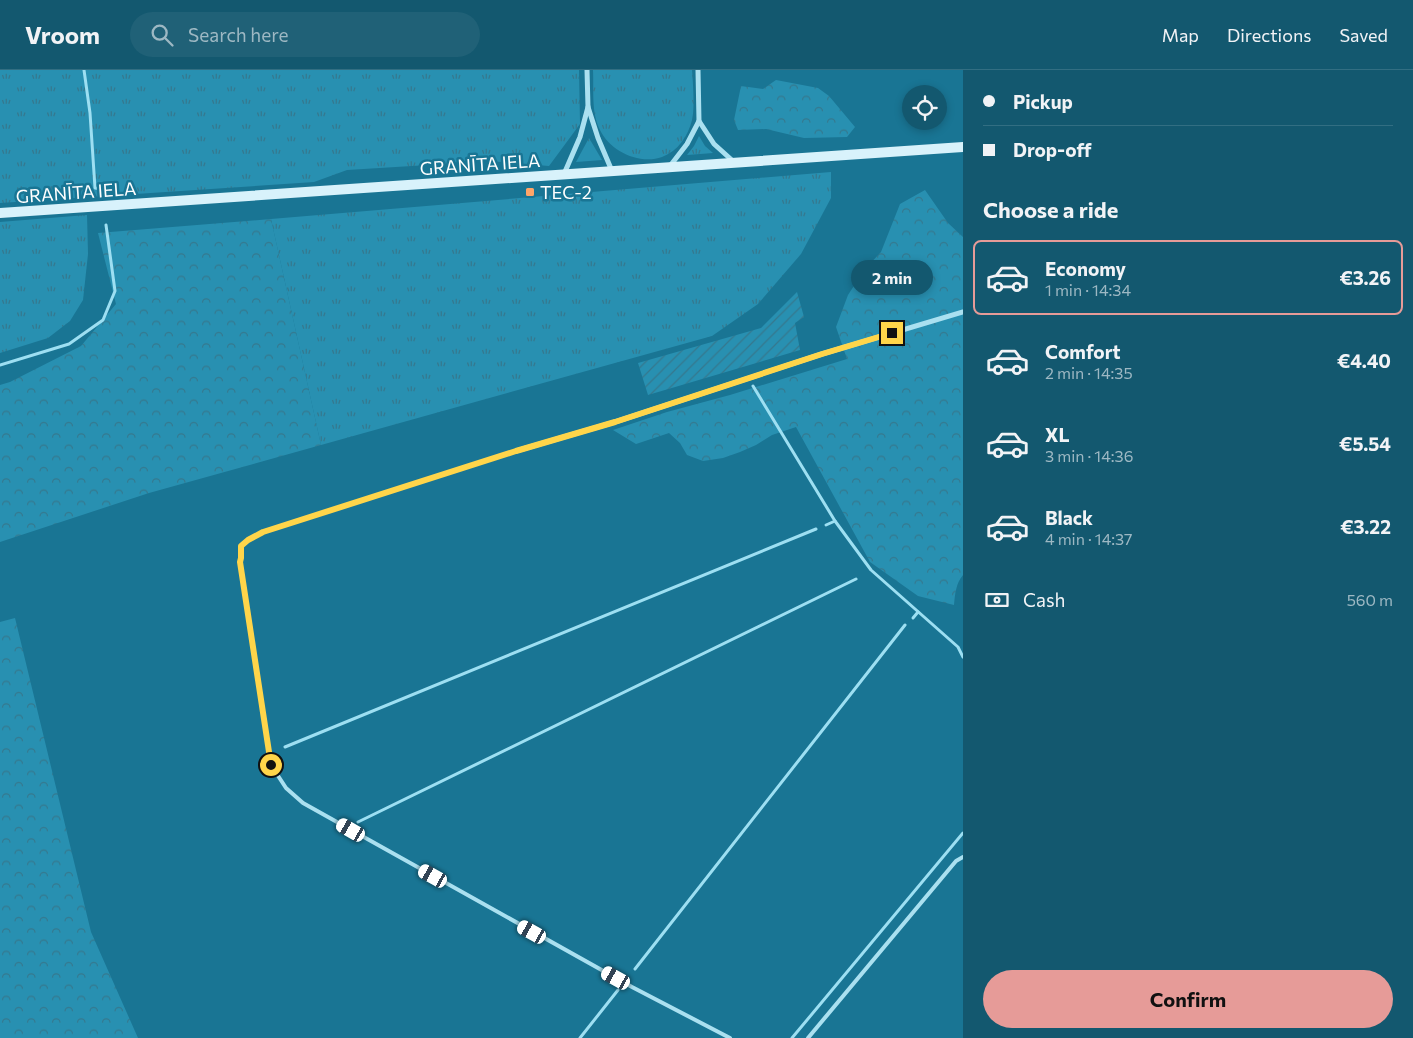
<!DOCTYPE html>
<html lang="en">
<head>
<meta charset="utf-8">
<style>
	:root { --surface:#13586f; --page:#206177; --text:#f1f3f6; --muted:#9db8c3; --line:#326e82; --accent:#e69b98 }
	body { margin:0; font-family:Commissioner,sans-serif; background:var(--page); color:var(--text); height:100vh; display:flex; flex-direction:column; font-size:19px; white-space:nowrap }
	* { box-sizing:border-box; margin:0 }
	p { font-size:16px; color:var(--muted) }
	.icon { flex:none; width:28px; height:28px; fill:none; stroke:currentColor; stroke-width:2; stroke-linecap:round; stroke-linejoin:round }
	.map { position:relative; flex:1; overflow:hidden }
	.panel { display:flex; flex-direction:column; background:var(--surface); width:450px }
	.panel>* { flex:none }
	.guide { display:grid; align-content:center; height:110px; padding:0 20px; background:var(--surface) }
	.tools { position:absolute; left:902px; top:15px; display:grid; gap:10px }
	.tools a { display:grid; place-items:center; width:45px; height:45px; border-radius:50%; background:var(--surface); box-shadow:0 2px 8px #0003; font-size:25px }
	.end { position:absolute; width:22px; height:22px; margin:-11px; border:6px solid #ffd54a; background:#111; box-shadow:0 0 0 2px #111 }
	.from { border-radius:50% }
	.bubble { position:absolute; height:35px; border-radius:18px; background:var(--surface); box-shadow:0 2px 8px #0003; font-size:16px; font-weight:700; line-height:35px; text-align:center }
	.car { position:absolute; width:15px; height:30px; margin:-15px -8px; border-radius:6px; box-shadow:0 0 4px 1px #0007; background:linear-gradient(#fff 24%,#345 0 40%,#fff 0 76%,#345 0 86%,#fff 0) }
	.guide b { display:flex; align-items:center; gap:18px; height:48px; font-size:19px }
	.guide b+b { border-top:1px solid var(--line) }
	.guide i { width:12px; height:12px; background:var(--text) }
	ul { padding:0; list-style:none }
	li { display:flex; align-items:center; gap:15px; height:75px; margin:0 10px 8px; padding:0 10px; border:2px solid transparent; border-radius:8px }
	li div { flex:1 }
	li b { display:block; font-size:19px }
	li em { font-style:normal; font-weight:700 }
	li.active { border-color:var(--accent) }
	li>.icon { width:45px; height:45px; stroke-width:1.5 }
	h2 { padding:0 20px; font-size:22px; line-height:60px }
	.pay { display:flex; align-items:center; gap:12px; height:55px; padding:0 20px; font-size:19px }
	.pay p { margin-inline-start:auto }
	.button { display:flex; gap:10px; margin-top:auto; padding:10px 20px }
	.button a { flex:1; height:58px; border-radius:30px; background:var(--accent); color:#111; font-size:20px; font-weight:700; line-height:58px; text-align:center }
	header { display:flex; align-items:center; gap:30px; box-sizing:border-box; height:70px; padding:0 25px; background:var(--surface); border-bottom:1px solid var(--line) }
	header strong { font-size:24px }
	nav { display:flex; gap:28px; margin-inline-start:auto; font-size:18px }
	.search { width:350px; height:45px; background:var(--page); display:flex; align-items:center; gap:12px; box-sizing:border-box; padding:0 18px; border-radius:28px; color:var(--muted); font-size:19px }
	main { display:flex; flex:1; min-height:0 }
	.map>svg:first-child { display:block }
	.grass { fill:url(#grass-tufts) }
	.forest { fill:url(#forest-crowns) }
	.garden { fill:url(#garden-furrows) }
	.lines { fill:none; stroke-linecap:round; stroke-linejoin:round }
	.stream { stroke:#9ddff2; stroke-width:3 }
	.service { stroke:#aae0f0; stroke-width:4 }
	.minor { stroke:#aae0f0; stroke-width:5 }
	.secondary { stroke:#d8f2fb; stroke-width:10 }
	.route { stroke:#ffd54a; stroke-width:6 }
	.poi-dot { fill:#ffa569; stroke:#197594; stroke-width:2 }
	.labels { text-anchor:middle; dominant-baseline:central; stroke-width:5; stroke-linejoin:round; paint-order:stroke }
	.street-label { font-size:18px; fill:#fff; stroke:#197594 }
	.poi-label { font-size:18px; fill:#fff; stroke:#197594; text-anchor:start }
</style>
</head>
<body>
<header>
<strong>Vroom</strong>
<div class="search"><svg class="icon" aria-label="search" viewBox="0 0 24 24"><circle cx="10" cy="10" r="6"/><path d="M15 15l6 6"/></svg>Search here</div>
<nav><a>Map</a><a>Directions</a><a>Saved</a></nav>
</header>
<main>
<div class="map">
<svg width="963" height="968" viewBox="0 0 963 968">
	<defs>
		<pattern id="grass-tufts" width="24" height="20" patternUnits="userSpaceOnUse" patternTransform="scale(1.25)"><rect width="24" height="20" fill="#2890b1"/><path d="M3 7l-1-3M5 7V3M7 7l1-3M15 17l-1-3M17 17v-4M19 17l1-3" fill="none" stroke="#35788e"/></pattern>
		<pattern id="forest-crowns" width="20" height="18" patternUnits="userSpaceOnUse" patternTransform="scale(1.25)"><rect width="20" height="18" fill="#2890b1"/><path d="M2 6a3 3 0 1 1 6 0M12 15a3 3 0 1 1 6 0" fill="none" stroke="#35788e"/></pattern>
		<pattern id="garden-furrows" width="10" height="10" patternUnits="userSpaceOnUse" patternTransform="scale(1.25)"><rect width="10" height="10" fill="#2890b1"/><path d="M-1 1l2-2M0 10L10 0M9 11l2-2" fill="none" stroke="#35788e"/></pattern>
	</defs>
	<rect width="100%" height="100%" fill="#197594"/>
	<!-- grass -->
	<g class="grass">
		<path d="M 0,0 L 579,0 L 580,54 L 549,96 L 477,90 L 465,91 L 444,94 L 347,100 L 314,112 L 0,133 Z"/>
		<path d="M 593,0 L 692,0 C 693,13 695,39 692,50 C 688,66 678,81 662,87 C 639,95 610,81 600,60 C 591,42 594,20 593,0 Z"/>
		<path d="M 699,66 L 705,76 L 713,83 L 687,85 L 694,76 Z"/>
		<path d="M 589,68 L 602,90 L 576,92 Z"/>
		<path d="M 831,102 L 831,128 L 801,184 L 758,234 L 712,266 L 321,375 L 271,149 Z"/>
		<path d="M 87,145 L 88,184 L 83,230 L 70,251 L 48,268 L 0,283 L 0,152 Z"/>
	</g>
	<!-- forest -->
	<g class="forest">
		<path d="M 776,10 L 818,18 L 829,26 L 855,57 L 847,67 L 804,68 L 766,59 L 738,60 L 734,50 L 741,16 L 763,19 Z"/>
		<path d="M 925,120 L 948,153 L 963,167 L 963,505 C 956,513 955,524 954,535 L 918,526 L 870,492 L 796,357 L 772,365 L 756,375 L 740,382 L 723,388 L 703,391 L 687,385 L 680,373 L 669,363 L 636,374 L 613,360 L 667,342 L 730,325 L 847,289 L 836,257 L 848,225 L 865,199 L 881,182 L 900,134 Z"/>
		<path d="M 271,149 L 321,375 L 149,423 L 0,472 L 0,315 L 10,312 L 81,276 L 116,234 L 98,163 Z"/>
		<path d="M 15,548 L 91,862 L 138,968 L 0,968 L 0,552 Z"/>
	</g>
	<!-- garden -->
	<path class="garden" d="M 797,222 L 804,247 L 795,253 L 800,280 L 648,325 L 638,293 L 761,258 Z"/>
	<g class="lines">
		<!-- stream -->
		<g class="stream">
			<path d="M 84,0 L 90,43 L 95,118 L 103,119"/>
			<path d="M 0,295 L 69,274 L 103,250 L 115,221 L 106,155"/>
			<path d="M 753,316 L 835,451 L 871,500 L 958,577 L 963,587"/>
			<path d="M 826,455 L 835,451"/>
			<path d="M 913,548 L 918,542"/>
			<path d="M 285,677 L 816,459"/>
			<path d="M 358,752 L 856,509"/>
			<path d="M 635,899 L 905,555"/>
			<path d="M 580,968 L 618,920"/>
			<path d="M 792,968 L 963,763"/>
		</g>
		<!-- service -->
		<g class="service">
			<path d="M 516,381 L 263,462 L 248,470 L 241,476 L 241,488 L 240,492 L 271,695 L 286,718 L 303,733 L 632,917 L 730,968"/>
			<path d="M 808,968 L 956,791 L 963,787"/>
		</g>
		<!-- minor -->
		<g class="minor">
			<path d="M 587,0 L 588,37 L 598,68 L 612,101"/>
			<path d="M 699,51 L 714,74 L 734,92"/>
			<path d="M 670,96 L 687,74 L 699,51 L 698,0"/>
			<path d="M 564,104 L 580,67 L 588,37"/>
			<path d="M 516,381 L 615,352 L 822,284 L 963,242"/>
		</g>
		<!-- secondary -->
		<path class="secondary" d="M 0,143 L 963,77"/>
	</g>
	<g class="lines">
		<!-- route -->
		<path class="route" d="M 271,695 L 240,492 L 241,488 L 241,476 L 248,470 L 263,462 L 516,381 L 615,352 L 822,284 L 892,263"/>
	</g>
	<!-- markers -->
	<rect class="poi-dot" x="525" y="117" width="10" height="10" rx="2.5"/>
	<g class="labels">
		<!-- street labels -->
		<g class="street-label">
			<text transform="translate(480 94) rotate(-4)">GRANĪTA IELA</text>
			<text transform="translate(76 122) rotate(-4)">GRANĪTA IELA</text>
		</g>
		<!-- poi labels -->
		<g class="poi-label">
			<text x="540" y="122">TEC-2</text>
		</g>
	</g>
</svg>
<div class="tools">
<a><svg class="icon" aria-label="locate" viewBox="0 0 24 24"><circle cx="12" cy="12" r="6"/><path d="M12 2v4M12 18v4M2 12h4M18 12h4"/></svg></a>
</div>
<i class="end from" style="left:271px;top:695px"></i>
<i class="end" style="left:892px;top:263px"></i>
<div class="bubble" style="left:851px;top:190px;width:82px">2 min</div>
<i class="car" style="left:351px;top:760px;rotate:300deg"></i>
<i class="car" style="left:433px;top:806px;rotate:299deg"></i>
<i class="car" style="left:532px;top:862px;rotate:299deg"></i>
<i class="car" style="left:616px;top:908px;rotate:299deg"></i>
</div>
<section class="panel">
<div class="guide">
<b><i class="from"></i>Pickup</b>
<b><i></i>Drop-off</b>
</div>
<h2>Choose a ride</h2>
<ul>
<li class="active"><svg class="icon" aria-label="car" viewBox="0 0 24 24"><path d="M5 17H2v-5l4-1 3-4h7l3 4 3 1v5h-3M9 17h6M6 11h13"/><circle cx="7" cy="17" r="2"/><circle cx="17" cy="17" r="2"/></svg><div><b>Economy</b><p>1 min · 14:34</p></div><em>€3.26</em></li>
<li><svg class="icon" aria-label="car" viewBox="0 0 24 24"><path d="M5 17H2v-5l4-1 3-4h7l3 4 3 1v5h-3M9 17h6M6 11h13"/><circle cx="7" cy="17" r="2"/><circle cx="17" cy="17" r="2"/></svg><div><b>Comfort</b><p>2 min · 14:35</p></div><em>€4.40</em></li>
<li><svg class="icon" aria-label="car" viewBox="0 0 24 24"><path d="M5 17H2v-5l4-1 3-4h7l3 4 3 1v5h-3M9 17h6M6 11h13"/><circle cx="7" cy="17" r="2"/><circle cx="17" cy="17" r="2"/></svg><div><b>XL</b><p>3 min · 14:36</p></div><em>€5.54</em></li>
<li><svg class="icon" aria-label="car" viewBox="0 0 24 24"><path d="M5 17H2v-5l4-1 3-4h7l3 4 3 1v5h-3M9 17h6M6 11h13"/><circle cx="7" cy="17" r="2"/><circle cx="17" cy="17" r="2"/></svg><div><b>Black</b><p>4 min · 14:37</p></div><em>€3.22</em></li>
</ul>
<div class="pay"><svg class="icon" aria-label="cash" viewBox="0 0 24 24"><path d="M3 7h18v10H3z"/><circle cx="12" cy="12" r="2"/></svg>Cash<p>560 m</p></div>
<div class="button"><a>Confirm</a></div>
</section>
</main>
</body>
</html>
